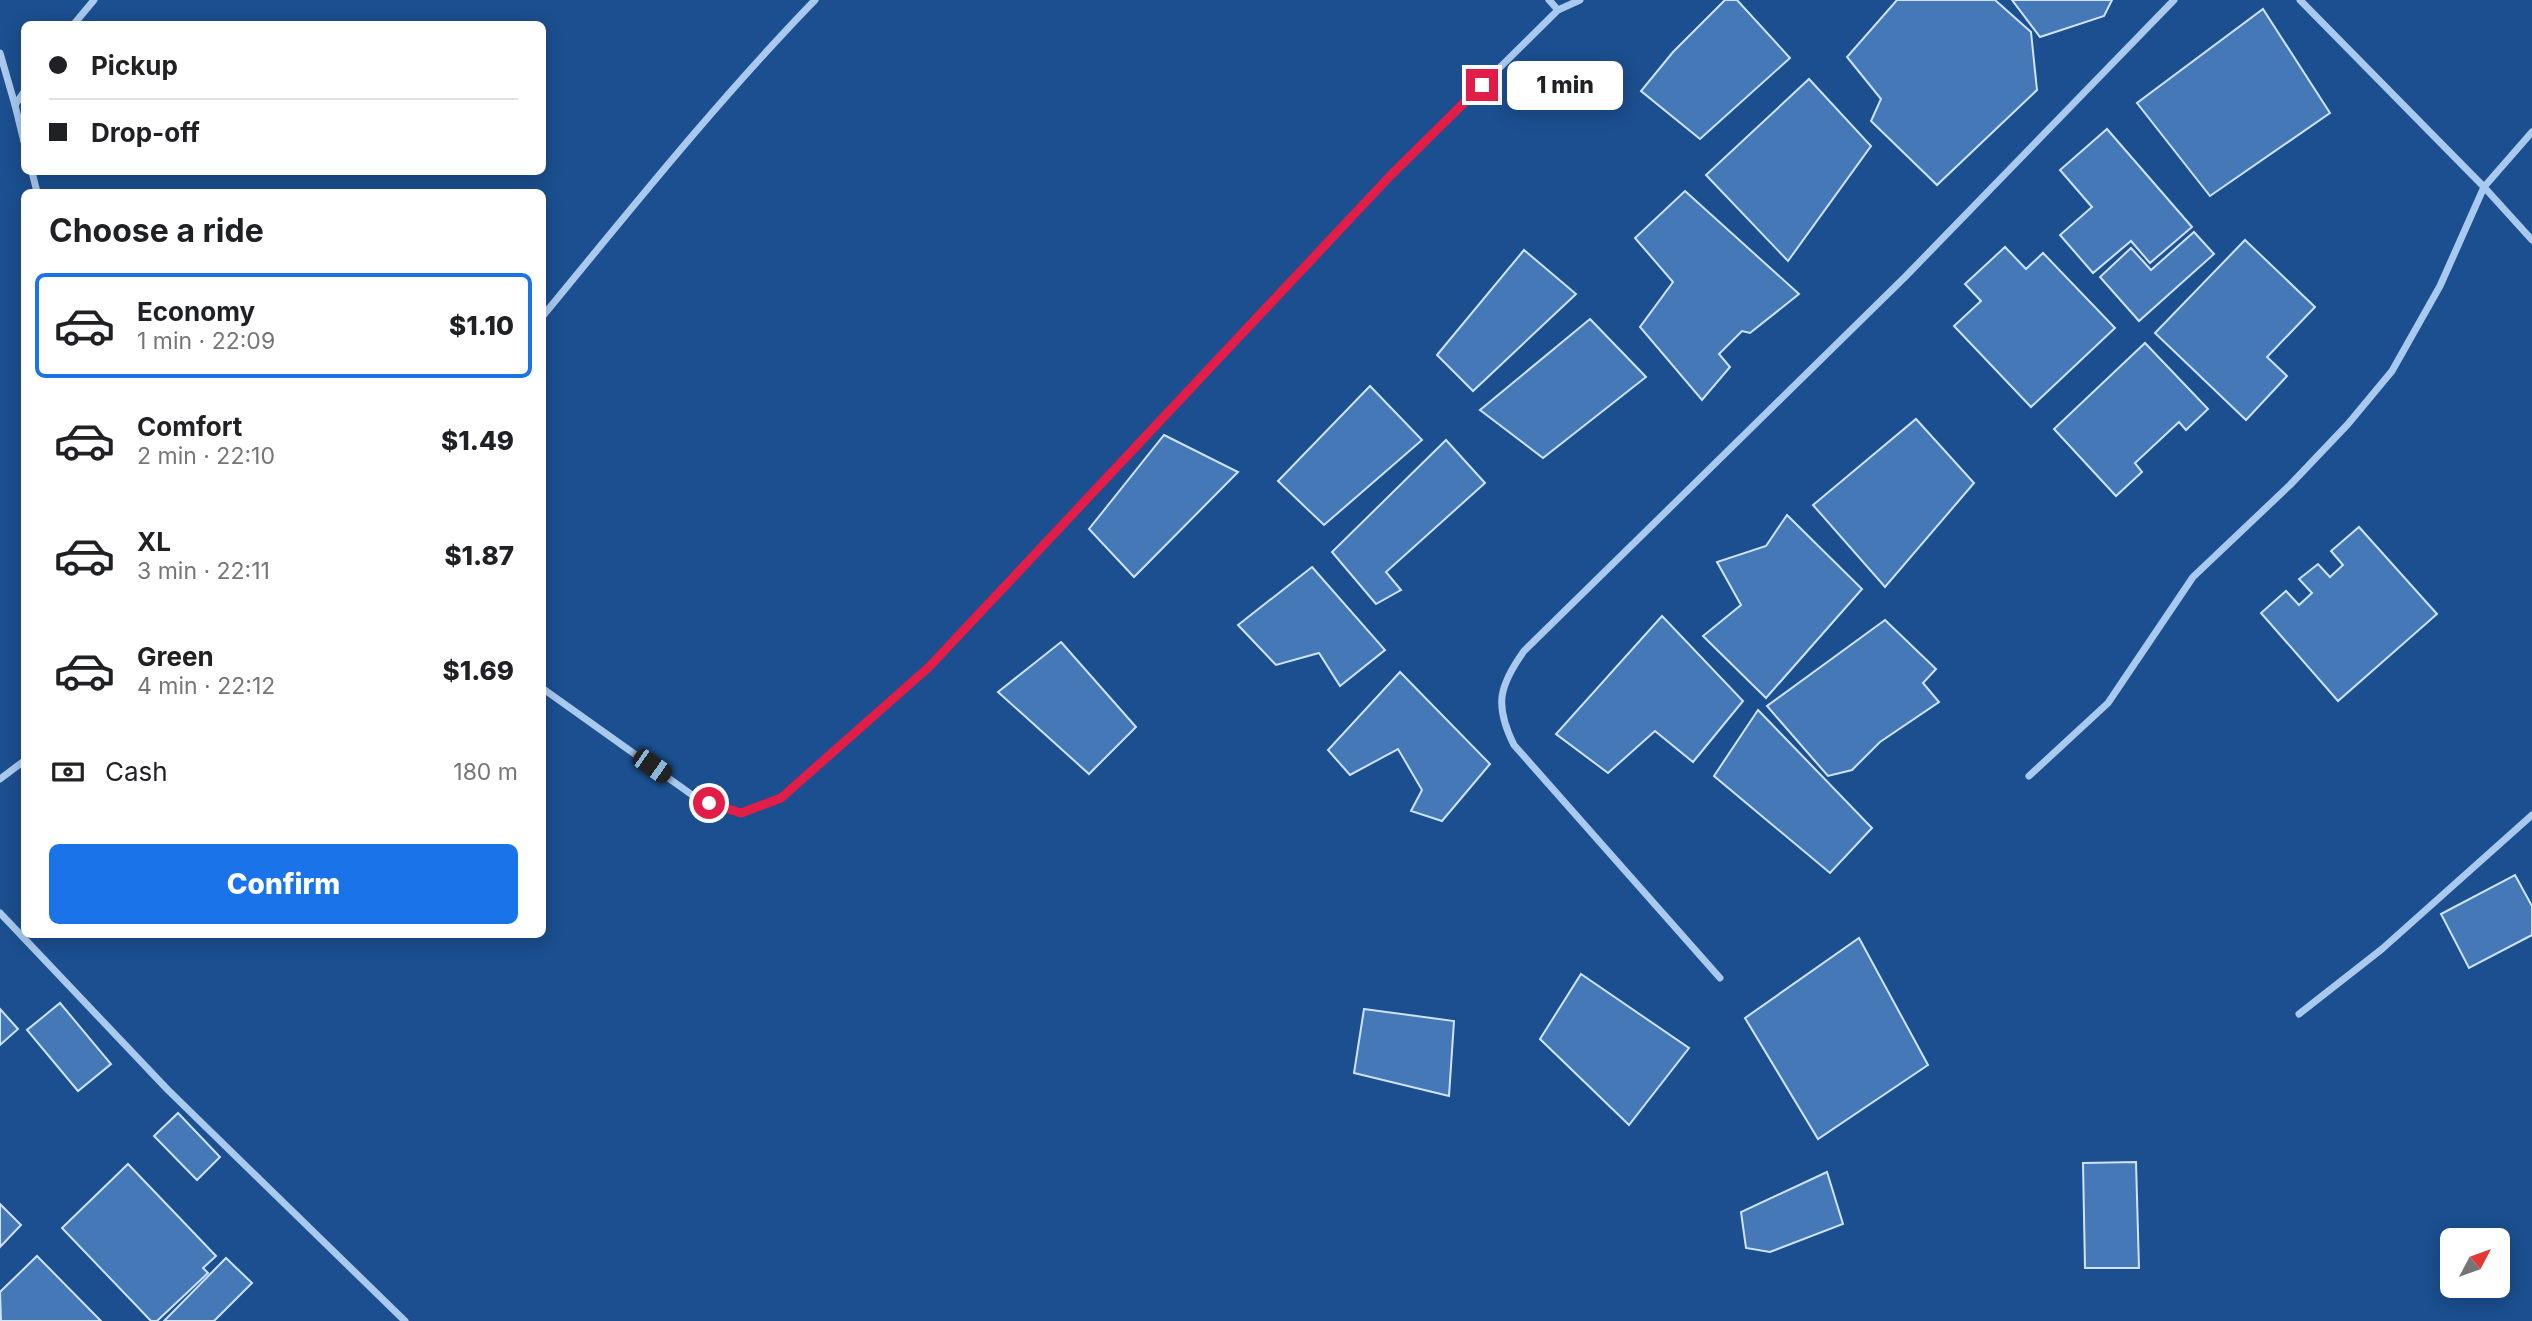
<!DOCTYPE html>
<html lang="en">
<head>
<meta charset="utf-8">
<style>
	:root { --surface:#fff; --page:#f2f2f2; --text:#202124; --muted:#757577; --line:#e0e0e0; --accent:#1a73e8 }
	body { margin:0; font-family:Inter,sans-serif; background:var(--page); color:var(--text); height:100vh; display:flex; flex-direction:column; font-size:26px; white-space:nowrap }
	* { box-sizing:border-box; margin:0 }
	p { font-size:23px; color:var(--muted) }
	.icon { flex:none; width:38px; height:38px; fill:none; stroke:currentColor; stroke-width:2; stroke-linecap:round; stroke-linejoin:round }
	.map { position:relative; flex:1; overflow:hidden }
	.drawer { position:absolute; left:21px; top:189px; width:525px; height:749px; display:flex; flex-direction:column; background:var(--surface); border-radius:10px; box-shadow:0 4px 18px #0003 }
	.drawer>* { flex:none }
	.hud { position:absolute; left:21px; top:21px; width:525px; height:154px; border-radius:10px; box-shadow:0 4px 18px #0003; display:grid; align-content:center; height:154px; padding:0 28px; background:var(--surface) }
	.needle { width:46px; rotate:49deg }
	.controls { position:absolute; left:2440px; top:1228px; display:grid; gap:14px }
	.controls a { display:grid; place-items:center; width:70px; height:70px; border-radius:10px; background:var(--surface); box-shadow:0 4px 18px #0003; font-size:35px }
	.end { position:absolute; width:32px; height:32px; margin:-16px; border:9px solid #e11d48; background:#fff; box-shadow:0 0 0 4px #fff }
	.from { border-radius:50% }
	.bubble { position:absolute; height:49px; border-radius:10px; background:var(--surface); box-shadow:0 4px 18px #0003; font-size:23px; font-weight:800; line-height:49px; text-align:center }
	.car { position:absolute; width:21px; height:42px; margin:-21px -10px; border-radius:9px; box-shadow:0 0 5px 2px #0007; background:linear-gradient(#222 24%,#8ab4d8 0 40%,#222 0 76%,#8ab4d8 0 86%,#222 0) }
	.hud b { display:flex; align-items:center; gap:24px; height:66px; font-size:26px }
	.hud b+b { border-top:2px solid var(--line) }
	.hud i { width:18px; height:18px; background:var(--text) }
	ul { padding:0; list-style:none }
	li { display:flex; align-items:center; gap:21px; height:105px; margin:0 14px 10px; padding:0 14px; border:4px solid transparent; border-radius:10px }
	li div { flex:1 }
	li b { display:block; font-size:26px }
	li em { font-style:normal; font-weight:800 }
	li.on { border-color:var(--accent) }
	li>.icon { width:63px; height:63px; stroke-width:1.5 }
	h2 { padding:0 28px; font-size:32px; line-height:84px }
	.pay { display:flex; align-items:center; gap:18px; height:77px; padding:0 28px; font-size:26px }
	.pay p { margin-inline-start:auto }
	.button { display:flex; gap:14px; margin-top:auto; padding:14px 28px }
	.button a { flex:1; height:80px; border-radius:10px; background:var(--accent); color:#fff; font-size:28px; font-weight:800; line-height:80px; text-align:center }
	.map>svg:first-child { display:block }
	.building { fill:#4478b7; stroke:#cfe3fa; stroke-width:2 }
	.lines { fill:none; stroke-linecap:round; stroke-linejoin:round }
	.minor { stroke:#a9c9ee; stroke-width:7 }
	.route { stroke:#e11d48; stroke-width:9 }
</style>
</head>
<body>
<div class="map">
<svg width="2532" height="1321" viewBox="0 0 2532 1321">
	<rect width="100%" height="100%" fill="#1b4f8f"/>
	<!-- building -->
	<g class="building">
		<path d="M 1725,0 L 1737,0 L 1790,58 L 1700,139 L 1641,91 L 1673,52 Z"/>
		<path d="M 1897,0 L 1995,0 L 2031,32 L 2037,90 L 1937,185 L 1871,121 L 1881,99 L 1847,57 Z"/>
		<path d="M 2012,0 L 2112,0 L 2104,16 L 2040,37 Z"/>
		<path d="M 2263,9 L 2330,113 L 2210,196 L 2137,103 Z"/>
		<path d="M 1809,79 L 1871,146 L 1788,261 L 1706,175 Z"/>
		<path d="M 2107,129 L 2192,227 L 2150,263 L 2131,241 L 2093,273 L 2060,235 L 2092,207 L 2060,170 Z"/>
		<path d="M 1685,191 L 1799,294 L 1750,333 L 1742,331 L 1719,354 L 1730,367 L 1702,400 L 1640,327 L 1673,282 L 1635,238 Z"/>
		<path d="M 2194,232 L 2214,254 L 2139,321 L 2100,277 L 2131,248 L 2151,270 Z"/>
		<path d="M 2245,240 L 2315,307 L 2267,357 L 2287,376 L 2246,420 L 2155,333 Z"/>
		<path d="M 2005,247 L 2026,269 L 2043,253 L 2115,328 L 2031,407 L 1954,326 L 1981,301 L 1965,284 Z"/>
		<path d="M 1524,250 L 1576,294 L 1473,391 L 1437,355 Z"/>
		<path d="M 1590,319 L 1646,377 L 1543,458 L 1480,410 Z"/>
		<path d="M 2145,343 L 2208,409 L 2186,430 L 2179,422 L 2135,463 L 2142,472 L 2116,496 L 2054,429 Z"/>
		<path d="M 1370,386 L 1422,440 L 1324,525 L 1278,481 Z"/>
		<path d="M 1916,419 L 1974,483 L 1885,587 L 1813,505 Z"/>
		<path d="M 1164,435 L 1238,472 L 1134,577 L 1089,529 Z"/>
		<path d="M 1446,440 L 1485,483 L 1386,572 L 1401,590 L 1376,604 L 1332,552 Z"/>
		<path d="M 1787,515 L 1862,589 L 1766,698 L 1703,636 L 1741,605 L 1717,562 L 1766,546 Z"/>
		<path d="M 2359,527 L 2437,614 L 2338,701 L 2261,613 L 2286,591 L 2299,605 L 2312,593 L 2299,579 L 2318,564 L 2330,577 L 2343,565 L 2331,551 Z"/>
		<path d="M 1312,567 L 1385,650 L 1340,686 L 1319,653 L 1276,665 L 1238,625 Z"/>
		<path d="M 1662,616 L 1743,701 L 1693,762 L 1655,731 L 1608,773 L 1556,734 Z"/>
		<path d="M 1885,620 L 1936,669 L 1923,683 L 1939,702 L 1880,742 L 1852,770 L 1828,776 L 1767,706 Z"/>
		<path d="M 1061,642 L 1136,727 L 1089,774 L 998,692 Z"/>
		<path d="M 1400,672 L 1490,764 L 1442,821 L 1411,811 L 1422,790 L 1398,749 L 1350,775 L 1328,750 Z"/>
		<path d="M 1758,710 L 1872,828 L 1830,873 L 1714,776 Z"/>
		<path d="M 2515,875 L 2532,906 L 2532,935 L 2469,968 L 2441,914 Z"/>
		<path d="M 1859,938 L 1928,1065 L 1818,1139 L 1745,1018 Z"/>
		<path d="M 1581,974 L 1689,1048 L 1629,1125 L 1540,1039 Z"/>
		<path d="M 60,1003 L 111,1064 L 78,1091 L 27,1030 Z"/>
		<path d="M 0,1009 L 18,1029 L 0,1045 Z"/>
		<path d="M 1364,1009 L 1454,1021 L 1449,1096 L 1354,1073 Z"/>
		<path d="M 178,1113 L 220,1157 L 197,1180 L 154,1136 Z"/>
		<path d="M 2136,1162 L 2139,1268 L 2085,1268 L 2083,1163 Z"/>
		<path d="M 128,1164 L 216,1256 L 203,1268 L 208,1273 L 157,1321 L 151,1321 L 62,1228 Z"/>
		<path d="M 1827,1172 L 1843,1224 L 1770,1252 L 1746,1248 L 1741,1212 Z"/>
		<path d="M 0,1204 L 21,1225 L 0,1247 Z"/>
		<path d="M 37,1256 L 101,1321 L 1,1321 L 0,1292 Z"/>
		<path d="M 226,1258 L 252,1283 L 214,1321 L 164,1321 Z"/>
	</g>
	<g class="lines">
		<!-- minor -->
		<g class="minor">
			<path d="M 1549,0 L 1558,10"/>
			<path d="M 2300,0 L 2484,187 L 2532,240"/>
			<path d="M 74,24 L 94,0"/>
			<path d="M 0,53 L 15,105"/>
			<path d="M 24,92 L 15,105 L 24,142"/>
			<path d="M 32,172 L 37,192"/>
			<path d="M 542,317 C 631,209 718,100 815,0"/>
			<path d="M 542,688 L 695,797 L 741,813 L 781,798 L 929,667 L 1390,176 L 1558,10 L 1580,0"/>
			<path d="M 2029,776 L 2108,703 L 2193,577 L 2290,485 L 2348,424 L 2392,371 L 2440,286 L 2484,187 L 2532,132"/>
			<path d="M 0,779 L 24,761"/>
			<path d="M 0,913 L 168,1090 L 405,1321"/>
			<path d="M 1720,978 L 1514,745 C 1494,705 1499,686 1524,651 L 1905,277 L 2174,0"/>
			<path d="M 2299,1014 L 2382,949 L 2532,815"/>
		</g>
	</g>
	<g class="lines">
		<!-- route -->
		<path class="route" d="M 709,803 L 741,813 L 781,798 L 929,667 L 1390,176 L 1482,85"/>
	</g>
</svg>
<div class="controls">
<a><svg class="needle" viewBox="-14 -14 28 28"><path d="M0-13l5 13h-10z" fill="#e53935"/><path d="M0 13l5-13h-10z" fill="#757577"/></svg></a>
</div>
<i class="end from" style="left:709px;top:803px"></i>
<i class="end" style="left:1482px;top:85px"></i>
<div class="bubble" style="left:1507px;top:61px;width:116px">1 min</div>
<i class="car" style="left:652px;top:766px;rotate:125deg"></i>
<div class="hud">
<b><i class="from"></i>Pickup</b>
<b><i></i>Drop-off</b>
</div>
<section class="drawer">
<h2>Choose a ride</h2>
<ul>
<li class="on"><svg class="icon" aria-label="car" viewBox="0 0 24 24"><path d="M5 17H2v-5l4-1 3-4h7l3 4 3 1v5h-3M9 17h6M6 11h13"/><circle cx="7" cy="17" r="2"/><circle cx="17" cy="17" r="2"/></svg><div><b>Economy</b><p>1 min · 22:09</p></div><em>$1.10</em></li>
<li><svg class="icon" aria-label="car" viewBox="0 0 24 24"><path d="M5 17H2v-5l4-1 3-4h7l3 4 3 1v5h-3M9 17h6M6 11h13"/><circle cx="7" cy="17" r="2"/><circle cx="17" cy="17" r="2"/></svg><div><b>Comfort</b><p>2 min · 22:10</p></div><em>$1.49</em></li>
<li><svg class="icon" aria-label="car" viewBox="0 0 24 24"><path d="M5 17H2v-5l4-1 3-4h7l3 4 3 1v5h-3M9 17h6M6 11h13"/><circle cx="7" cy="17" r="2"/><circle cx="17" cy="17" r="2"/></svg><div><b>XL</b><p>3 min · 22:11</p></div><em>$1.87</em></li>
<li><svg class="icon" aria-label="car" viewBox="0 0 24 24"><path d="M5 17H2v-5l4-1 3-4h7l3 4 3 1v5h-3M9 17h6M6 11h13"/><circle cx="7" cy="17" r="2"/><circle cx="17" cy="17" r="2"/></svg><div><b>Green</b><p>4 min · 22:12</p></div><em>$1.69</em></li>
</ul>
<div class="pay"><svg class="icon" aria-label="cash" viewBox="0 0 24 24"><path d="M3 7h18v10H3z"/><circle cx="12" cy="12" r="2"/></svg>Cash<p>180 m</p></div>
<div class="button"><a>Confirm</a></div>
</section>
</div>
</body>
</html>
